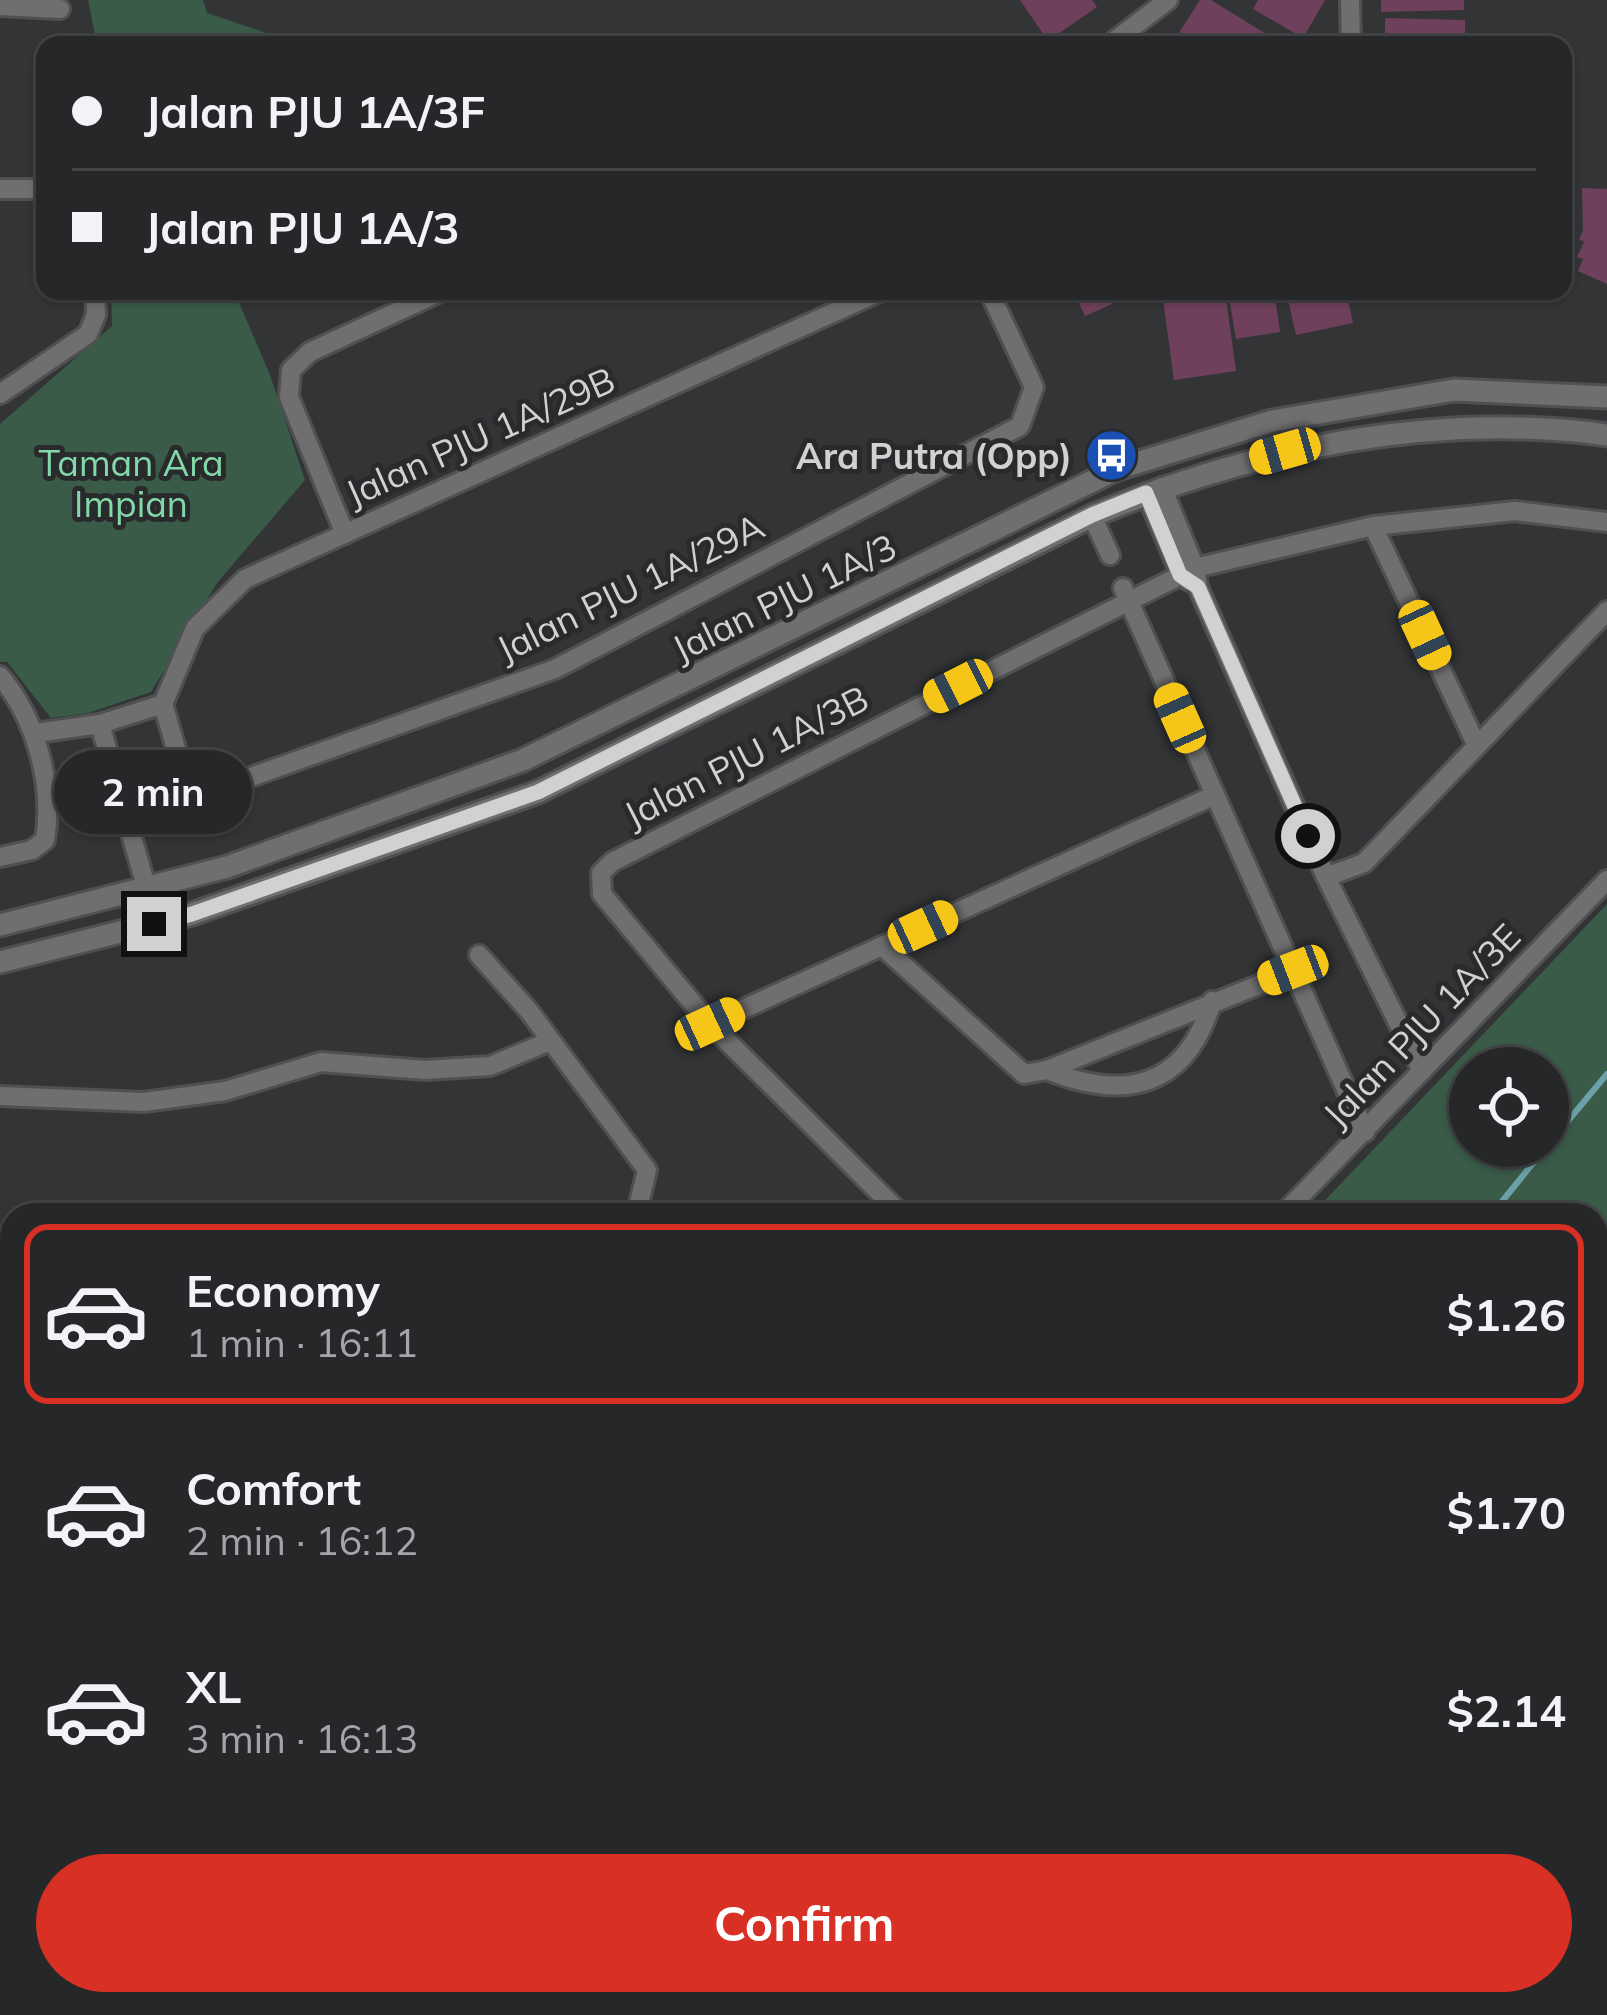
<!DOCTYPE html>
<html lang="en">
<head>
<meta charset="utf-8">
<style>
	:root { --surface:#262728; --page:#323334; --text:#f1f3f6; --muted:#a4a5a8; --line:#424445; --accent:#d93025 }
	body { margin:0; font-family:Mulish,sans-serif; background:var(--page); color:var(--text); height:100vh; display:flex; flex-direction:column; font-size:45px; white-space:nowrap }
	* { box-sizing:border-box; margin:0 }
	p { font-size:39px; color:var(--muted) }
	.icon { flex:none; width:66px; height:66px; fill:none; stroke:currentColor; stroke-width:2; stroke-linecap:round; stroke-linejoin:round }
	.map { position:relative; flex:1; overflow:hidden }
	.side { position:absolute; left:0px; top:1203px; width:1608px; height:813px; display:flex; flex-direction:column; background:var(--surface); border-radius:36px 36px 0 0; box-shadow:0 3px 9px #0004,0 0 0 3px var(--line) }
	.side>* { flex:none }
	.guide { position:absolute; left:36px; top:36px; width:1536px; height:264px; border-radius:24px; box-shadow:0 3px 9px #0004,0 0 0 3px var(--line); display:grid; align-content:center; height:264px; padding:0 36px; background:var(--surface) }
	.fabs { position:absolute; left:1449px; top:1047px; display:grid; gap:24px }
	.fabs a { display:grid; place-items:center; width:120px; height:120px; border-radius:50%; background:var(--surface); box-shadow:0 3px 9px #0004,0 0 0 3px var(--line); font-size:60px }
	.end { position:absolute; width:54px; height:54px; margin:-27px; border:15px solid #d0d1d2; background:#111; box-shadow:0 0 0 6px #111 }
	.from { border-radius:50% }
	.bubble { position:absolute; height:84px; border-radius:42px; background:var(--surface); box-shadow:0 3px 9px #0004,0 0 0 3px var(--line); font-size:39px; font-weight:700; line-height:84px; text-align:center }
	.car { position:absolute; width:36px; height:72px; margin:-36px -18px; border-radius:15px; box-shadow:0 0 9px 3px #0007; background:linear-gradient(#f5c518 24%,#345 0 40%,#f5c518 0 76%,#345 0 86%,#f5c518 0) }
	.guide b { display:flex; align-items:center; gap:42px; height:114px; font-size:45px }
	.guide b+b { border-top:3px solid var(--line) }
	.guide i { width:30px; height:30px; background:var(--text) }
	ul { padding:21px 0 0; list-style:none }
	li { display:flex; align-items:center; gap:36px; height:180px; margin:0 24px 18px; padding:0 12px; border:6px solid transparent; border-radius:24px }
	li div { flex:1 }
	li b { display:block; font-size:45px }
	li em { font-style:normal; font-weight:700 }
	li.on { border-color:var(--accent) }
	li>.icon { width:108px; height:108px; stroke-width:1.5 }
	.action { display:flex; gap:24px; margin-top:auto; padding:24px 36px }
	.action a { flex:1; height:138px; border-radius:72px; background:var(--accent); color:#fff; font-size:48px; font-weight:700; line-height:138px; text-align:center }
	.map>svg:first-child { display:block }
	.green { fill:#395b48; fill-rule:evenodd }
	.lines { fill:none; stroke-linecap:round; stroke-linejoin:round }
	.stream { stroke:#6da1aa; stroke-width:6 }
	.building { fill:#6f405b }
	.minor-casing { stroke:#4f5052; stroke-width:24 }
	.tertiary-casing { stroke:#4f5052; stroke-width:27 }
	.secondary-casing { stroke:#4f5052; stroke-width:30 }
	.minor { stroke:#6f6f70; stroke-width:18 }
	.tertiary { stroke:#6f6f70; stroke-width:21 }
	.secondary { stroke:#8f9092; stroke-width:24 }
	.route { stroke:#d0d1d2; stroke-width:15 }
	.labels { text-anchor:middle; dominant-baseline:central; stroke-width:10; stroke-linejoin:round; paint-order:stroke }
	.street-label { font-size:36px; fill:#d0d1d2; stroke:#292a2c }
	.poi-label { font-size:36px; font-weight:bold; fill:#d0d1d2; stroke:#292a2c; text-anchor:end }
	.park-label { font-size:36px; fill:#83d8a9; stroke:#292a2c }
</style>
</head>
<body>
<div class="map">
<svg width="1607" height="2015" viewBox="0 0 1607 2015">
	<rect width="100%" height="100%" fill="#333436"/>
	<!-- green -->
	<g class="green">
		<path d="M 88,0 L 203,0 L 207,13 L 302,45 L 97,45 Z"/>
		<path d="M 111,291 L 234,291 L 270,375 L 305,480 L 217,583 L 151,692 L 88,713 L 51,718 L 7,662 L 0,662 L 0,424 L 112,326 Z"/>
		<path d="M 1607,904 L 1607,1387 L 1596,1389 L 1596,1215 L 1311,1215 ZM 1470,1068 L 1548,1068 L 1548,1146 L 1470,1146 Z"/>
		<path d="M 631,2004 L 1078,2004 L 1074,2015 L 626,2015 Z"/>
	</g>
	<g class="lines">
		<!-- stream -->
		<g class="stream">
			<path d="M 1548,1145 L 1607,1074"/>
			<path d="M 1491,1215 L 1547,1146"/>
			<path d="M 832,2015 L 838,2004"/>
		</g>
	</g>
	<!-- building -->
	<g class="building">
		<path d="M 1020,0 L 1092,0 L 1097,7 L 1048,41 Z"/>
		<path d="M 1200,0 L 1211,0 L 1271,37 L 1266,45 L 1185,45 L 1175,39 Z"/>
		<path d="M 1258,0 L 1325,0 L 1303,38 L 1253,9 Z"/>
		<path d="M 1381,0 L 1464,0 L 1464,10 L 1381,12 Z"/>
		<path d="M 1385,18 L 1465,20 L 1465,45 L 1385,45 Z"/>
		<path d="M 1582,188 L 1607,189 L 1607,284 L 1578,271 L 1583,259 L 1577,257 L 1584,242 L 1579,239 L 1583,231 Z"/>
		<path d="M 1073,291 L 1141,291 L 1085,316 Z"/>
		<path d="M 1225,291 L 1236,371 L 1174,380 L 1162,292 Z"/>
		<path d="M 1228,291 L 1274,291 L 1280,332 L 1236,339 Z"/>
		<path d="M 1286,291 L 1346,291 L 1353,323 L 1296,335 Z"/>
		<path d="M 1607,1451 L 1607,1500 L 1596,1502 L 1596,1453 Z"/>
		<path d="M 1607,1514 L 1607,1566 L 1596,1568 L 1596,1516 Z"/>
		<path d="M 1607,1638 L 1607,1687 L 1596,1689 L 1596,1640 Z"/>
		<path d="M 1607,1702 L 1607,1753 L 1596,1755 L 1596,1704 Z"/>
		<path d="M 1607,1824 L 1607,1874 L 1598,1876 L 1596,1826 Z"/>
		<path d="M 1607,1898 L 1607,1953 L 1600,1954 L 1596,1899 Z"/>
	</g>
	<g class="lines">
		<defs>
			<g id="minor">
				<path d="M 1350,0 L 1351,45"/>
				<path d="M 0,6 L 60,9"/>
				<path d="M 1109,45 L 1168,0"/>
				<path d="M 0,189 L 45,189"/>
				<path d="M 0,394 L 88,334 L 96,315 L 95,291"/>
				<path d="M 1162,487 L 1195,568 L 1198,587 L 1326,877 L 1421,1069"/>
				<path d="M 1146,493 L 1181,575 L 1189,581"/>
				<path d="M 1092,516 L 1110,555"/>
				<path d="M 1373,526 L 1476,744"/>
				<path d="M 345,534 L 289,397 L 291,370 L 310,352 L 442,291"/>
				<path d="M 1123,588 L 1365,1132"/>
				<path d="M 0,676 C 36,718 54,785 45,840 L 32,850 L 0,857"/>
				<path d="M 163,704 L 181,766 L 217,789 L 555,669 L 1020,426 L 1034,387 L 989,291"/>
				<path d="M 163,704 L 195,628 L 245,579 L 881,291"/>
				<path d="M 100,724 L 147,890"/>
				<path d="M 36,733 L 100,724 L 163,704"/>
				<path d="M 1326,877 L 1364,863 L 1607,611"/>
				<path d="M 882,946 L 1024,1074 L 1047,1070 L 1293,971"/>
				<path d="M 479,955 L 529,1011 L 647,1170 L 637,1212 L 633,1215"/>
				<path d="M 710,1024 L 1215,795"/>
				<path d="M 1047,1070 C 1124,1101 1186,1089 1212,1001"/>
				<path d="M 0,1096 L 144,1102 L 225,1091 L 321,1062 L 425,1070 L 490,1066 L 550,1041"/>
				<path d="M 902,1215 L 710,1024 L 602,894 L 601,873 L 612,862 L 1195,568 L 1373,526 L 1515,511 L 1607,522"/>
				<path d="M 1282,1215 L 1607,880"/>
				<path d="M 0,1270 L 12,1271"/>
				<path d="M 0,1293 L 12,1524"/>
				<path d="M 1596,1420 L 1607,1418"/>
				<path d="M 1596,1606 L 1607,1604"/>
				<path d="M 1596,1796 L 1607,1794"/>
				<path d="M 0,1981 L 12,1980"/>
				<path d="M 1596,1985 L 1607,1983"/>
				<path d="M 159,2004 L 191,2015"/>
				<path d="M 361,2004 L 370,2015"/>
				<path d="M 1552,2004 L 1552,2015"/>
				<path d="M 1168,2015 L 1170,2004"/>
			</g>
			<g id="tertiary">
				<path d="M 0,925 L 227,867 L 523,760 L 1117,469 L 1272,421 L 1454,390 L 1607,397"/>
				<path d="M 0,962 L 192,914 L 538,792 L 1092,516 C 1252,449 1433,411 1607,435"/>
				<path d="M 0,1864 L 12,1866"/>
			</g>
			<g id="secondary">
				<path d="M 0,1797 L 12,1805"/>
				<path d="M 0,1881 L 12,1880"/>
				<path d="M 399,2004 L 424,2015"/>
				<path d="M 483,2004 L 504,2015"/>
			</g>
		</defs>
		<!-- minor casing -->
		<use href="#minor" class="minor-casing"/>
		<!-- tertiary casing -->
		<use href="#tertiary" class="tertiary-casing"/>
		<!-- secondary casing -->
		<use href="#secondary" class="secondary-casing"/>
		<!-- minor -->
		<use href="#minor" class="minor"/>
		<!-- tertiary -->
		<use href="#tertiary" class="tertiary"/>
		<!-- secondary -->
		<use href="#secondary" class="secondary"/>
	</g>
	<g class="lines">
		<!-- route -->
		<path class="route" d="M 154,924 L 192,914 L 538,792 L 1092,515 L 1146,493 L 1180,575 L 1198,587 L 1308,836"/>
	</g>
	<!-- icons -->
	<defs>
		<symbol id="bus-disc" viewBox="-11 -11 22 22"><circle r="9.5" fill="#1a4fb4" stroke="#292a2c"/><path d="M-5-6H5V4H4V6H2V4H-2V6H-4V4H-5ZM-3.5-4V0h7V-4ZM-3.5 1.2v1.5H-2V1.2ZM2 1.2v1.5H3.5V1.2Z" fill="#fff"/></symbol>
	</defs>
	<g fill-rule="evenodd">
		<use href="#bus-disc" x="1082" y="426" width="59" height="59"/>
	</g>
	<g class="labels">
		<!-- street labels -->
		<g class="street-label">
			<text transform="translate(480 436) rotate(-24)">Jalan PJU 1A/29B</text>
			<text transform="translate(630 587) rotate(-26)">Jalan PJU 1A/29A</text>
			<text transform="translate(784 597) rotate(-26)">Jalan PJU 1A/3</text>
			<text transform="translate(746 756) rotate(-27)">Jalan PJU 1A/3B</text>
			<text transform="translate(1421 1025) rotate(-46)">Jalan PJU 1A/3E</text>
		</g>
		<!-- poi labels -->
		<g class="poi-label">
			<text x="1072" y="455">Ara Putra (Opp)</text>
		</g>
		<!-- park labels -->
		<g class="park-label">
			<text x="131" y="462">Taman Ara<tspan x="131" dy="41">Impian</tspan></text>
		</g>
	</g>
</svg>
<div class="fabs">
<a><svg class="icon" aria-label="locate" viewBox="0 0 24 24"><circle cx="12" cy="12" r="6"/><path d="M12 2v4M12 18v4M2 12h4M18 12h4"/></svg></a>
</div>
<i class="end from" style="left:1308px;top:836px"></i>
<i class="end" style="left:154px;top:924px"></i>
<div class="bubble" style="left:54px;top:750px;width:198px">2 min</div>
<i class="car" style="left:1285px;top:451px;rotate:254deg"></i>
<i class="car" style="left:1425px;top:635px;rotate:155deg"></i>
<i class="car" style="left:958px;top:686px;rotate:243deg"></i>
<i class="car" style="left:1180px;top:718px;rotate:336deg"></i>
<i class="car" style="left:923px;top:927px;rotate:65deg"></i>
<i class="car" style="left:1293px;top:970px;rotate:249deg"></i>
<i class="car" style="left:710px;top:1024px;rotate:65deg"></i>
<div class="guide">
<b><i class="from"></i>Jalan PJU 1A/3F</b>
<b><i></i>Jalan PJU 1A/3</b>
</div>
<section class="side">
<ul>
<li class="on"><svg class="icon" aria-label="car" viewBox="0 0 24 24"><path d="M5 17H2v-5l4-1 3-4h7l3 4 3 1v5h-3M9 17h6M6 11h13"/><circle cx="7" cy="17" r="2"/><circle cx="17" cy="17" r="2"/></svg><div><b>Economy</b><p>1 min · 16:11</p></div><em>$1.26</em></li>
<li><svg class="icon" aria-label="car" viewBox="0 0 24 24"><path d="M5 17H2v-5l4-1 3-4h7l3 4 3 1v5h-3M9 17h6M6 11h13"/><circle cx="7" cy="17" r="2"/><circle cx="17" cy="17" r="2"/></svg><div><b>Comfort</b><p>2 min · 16:12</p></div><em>$1.70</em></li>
<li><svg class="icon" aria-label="car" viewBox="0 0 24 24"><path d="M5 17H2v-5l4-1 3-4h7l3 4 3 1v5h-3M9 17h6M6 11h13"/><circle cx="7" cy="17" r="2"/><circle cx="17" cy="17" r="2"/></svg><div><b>XL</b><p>3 min · 16:13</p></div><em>$2.14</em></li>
</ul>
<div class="action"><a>Confirm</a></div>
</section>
</div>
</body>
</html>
